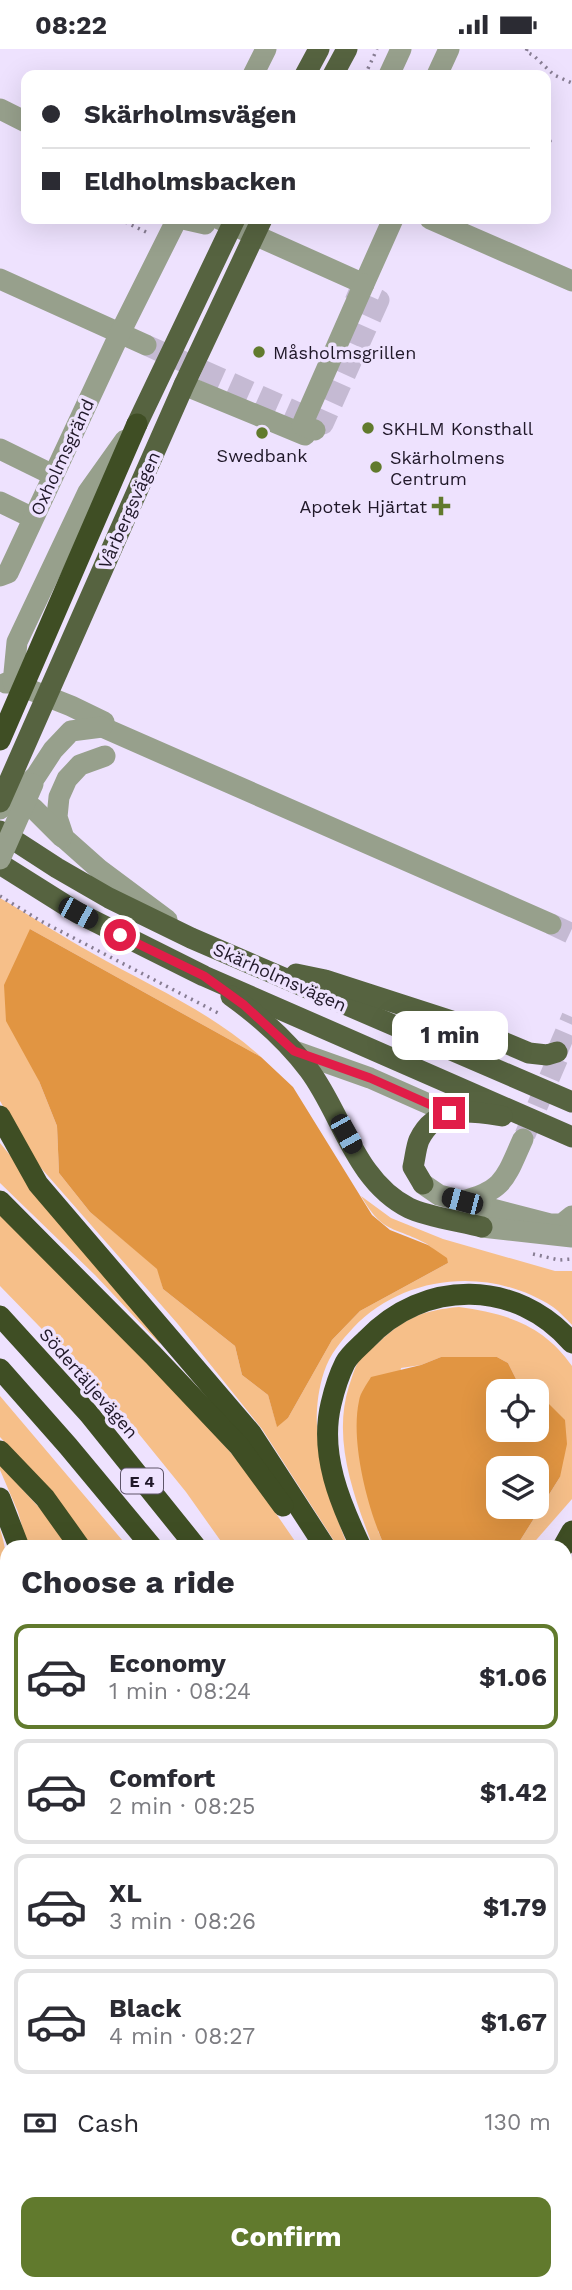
<!DOCTYPE html>
<html lang="en">
<head>
<meta charset="utf-8">
<style>
	:root { --surface:#fff; --page:#f2f2f3; --text:#2b2b33; --muted:#7c7c81; --line:#e1e1e2; --accent:#617a2d }
	body { margin:0; font-family:"Work Sans",sans-serif; background:var(--page); color:var(--text); height:100vh; display:flex; flex-direction:column; font-size:26px; white-space:nowrap }
	* { box-sizing:border-box; margin:0 }
	p { font-size:23px; color:var(--muted) }
	.icon { flex:none; width:38px; height:38px; fill:none; stroke:currentColor; stroke-width:2; stroke-linecap:round; stroke-linejoin:round }
	.map { position:relative; flex:1; overflow:hidden }
	.sheet { position:absolute; left:0px; top:1491px; width:572px; height:751px; display:flex; flex-direction:column; background:var(--surface); border-radius:21px 21px 0 0; box-shadow:0 7px 28px #0002 }
	.sheet>* { flex:none }
	.hud { position:absolute; left:21px; top:21px; width:530px; height:154px; border-radius:14px; box-shadow:0 7px 28px #0002; display:grid; align-content:center; height:154px; padding:0 21px; background:var(--surface) }
	.controls { position:absolute; left:486px; top:1330px; display:grid; gap:14px }
	.controls a { display:grid; place-items:center; width:63px; height:63px; border-radius:14px; background:var(--surface); box-shadow:0 7px 28px #0002; font-size:35px }
	.end { position:absolute; width:32px; height:32px; margin:-16px; border:9px solid #e11d48; background:#fff; box-shadow:0 0 0 4px #fff }
	.from { border-radius:50% }
	.bubble { position:absolute; height:49px; border-radius:14px; background:var(--surface); box-shadow:0 7px 28px #0002; font-size:23px; font-weight:700; line-height:49px; text-align:center }
	.car { position:absolute; width:21px; height:42px; margin:-21px -10px; border-radius:9px; box-shadow:0 0 5px 2px #0007; background:linear-gradient(#222 24%,#8ab4d8 0 40%,#222 0 76%,#8ab4d8 0 86%,#222 0) }
	.hud b { display:flex; align-items:center; gap:24px; height:66px; font-size:26px }
	.hud b+b { border-top:2px solid var(--line) }
	.hud i { width:18px; height:18px; background:var(--text) }
	ul { padding:0; list-style:none }
	li { display:flex; align-items:center; gap:21px; height:105px; margin:0 14px 10px; padding:0 7px; border:4px solid var(--line); border-radius:14px }
	li div { flex:1 }
	li b { display:block; font-size:26px }
	li em { font-style:normal; font-weight:700 }
	li.active { border-color:var(--accent) }
	li>.icon { width:63px; height:63px; stroke-width:1.5 }
	h2 { padding:0 21px; font-size:32px; line-height:84px }
	.pay { display:flex; align-items:center; gap:18px; height:77px; padding:0 21px; font-size:26px }
	.pay p { margin-inline-start:auto }
	.button { display:flex; gap:14px; margin-top:auto; padding:14px 21px }
	.button a { flex:1; height:80px; border-radius:14px; background:var(--accent); color:#fff; font-size:28px; font-weight:700; line-height:80px; text-align:center }
	.status { display:flex; justify-content:space-between; align-items:center; height:49px; padding:0 35px; background:var(--surface); direction:ltr }
	.status svg { height:19px; fill:currentColor }
	.map>svg:first-child { display:block }
	.green { fill:#f6bf89 }
	.forest { fill:#e19542; fill-rule:evenodd }
	.lines { fill:none; stroke-linecap:round; stroke-linejoin:round }
	.minor-tunnel { stroke:#c5bad3; stroke-width:21; stroke-dasharray:21 10; stroke-linecap:butt }
	.path { stroke:#877d93; stroke-width:3.5; stroke-dasharray:2 5; stroke-linecap:butt }
	.minor { stroke:#97a08c; stroke-width:21 }
	.major { stroke:#566340; stroke-width:21 }
	.highway { stroke:#3f4e24; stroke-width:21 }
	.minor-bridge { stroke:#97a08c; stroke-width:21 }
	.major-bridge { stroke:#566340; stroke-width:21 }
	.highway-bridge { stroke:#3f4e24; stroke-width:21 }
	.route { stroke:#e11d48; stroke-width:9 }
	.poi-dot { fill:#617a2d; stroke:#eee2fe; stroke-width:2.5 }
	.labels { text-anchor:middle; dominant-baseline:central; stroke-width:7; stroke-linejoin:round; paint-order:stroke }
	.shield { fill:#eee2fe; stroke:#5e5569; stroke-width:2 }
	.shield-label { font-size:16px; font-weight:bold; fill:#201829 }
	.poi-label { font-size:18px; fill:#201829; stroke:#eee2fe; text-anchor:start }
	.street-label { font-size:18px; fill:#201829; stroke:#eee2fe }
</style>
</head>
<body>
<div class="status"><b>08:22</b><svg viewBox="0 0 49 12"><path d="M0 12V9h3v3zM5 12V6h3v6zM10 12V3h3v9zM15 12V0h3v12zM26 1h20v11H26zM47 4h2v5h-2z"/></svg></div>
<div class="map">
<svg width="572" height="2241" viewBox="0 0 572 2241">
	<rect width="100%" height="100%" fill="#eee2fe"/>
	<!-- green -->
	<g class="green">
		<path d="M 0,849 C 31,867 61,887 92,904 C 150,937 212,963 261,1008 L 30,880 L 39,1032 L 57,1077 L 59,1124 L 90,1163 L 158,1220 L 163,1240 L 235,1297 L 242,1326 L 268,1346 L 277,1377 L 288,1369 L 332,1291 L 360,1262 L 448,1214 C 441,1208 434,1200 427,1195 C 392,1176 384,1186 361,1147 L 391,1169 L 443,1190 L 555,1222 L 572,1222 L 572,1276 C 566,1270 560,1263 553,1258 C 490,1217 404,1225 353,1279 C 341,1292 330,1305 324,1323 C 305,1381 327,1444 348,1498 L 338,1498 L 262,1380 L 177,1274 L 34,1111 L 0,1052 Z"/>
		<path d="M 0,1094 L 159,1289 L 160,1295 L 95,1226 L 0,1134 Z"/>
		<path d="M 0,1164 L 160,1323 L 246,1421 L 299,1498 L 225,1498 L 186,1443 L 113,1353 L 0,1237 Z"/>
		<path d="M 459,1258 C 505,1264 544,1276 572,1317 L 572,1450 L 530,1498 L 516,1498 L 560,1428 L 539,1344 L 518,1334 L 508,1314 L 497,1308 L 441,1308 L 421,1316 L 401,1319 L 378,1482 L 385,1498 L 373,1498 C 354,1447 332,1391 349,1337 C 352,1329 354,1319 359,1312 C 364,1305 372,1299 378,1294 C 404,1269 424,1261 459,1258 Z"/>
		<path d="M 0,1347 L 128,1498 L 92,1498 L 46,1438 L 0,1388 Z"/>
		<path d="M 0,1416 L 58,1479 L 71,1498 L 28,1498 L 18,1463 L 0,1421 Z"/>
		<path d="M 0,1480 C 10,1511 7,1533 0,1564 Z"/>
		<path d="M 572,1602 L 572,1658 L 565,1671 L 565,1606 Z"/>
		<path d="M 7,1604 L 7,1699 L 0,1700 L 0,1613 Z"/>
		<path d="M 565,1829 L 572,1845 L 572,1957 L 565,1938 Z"/>
		<path d="M 442,2235 L 504,2235 L 509,2241 L 449,2241 Z"/>
	</g>
	<!-- forest -->
	<g class="forest">
		<path d="M 30,880 L 261,1008 L 293,1038 L 372,1166 L 390,1181 L 428,1196 L 447,1209 L 448,1214 L 360,1262 L 332,1291 L 288,1369 L 277,1378 L 268,1346 L 242,1326 L 235,1297 L 163,1240 L 157,1220 L 90,1163 L 59,1124 L 57,1077 L 39,1032 L 6,972 L 4,936 Z"/>
		<path d="M 441,1308 L 497,1308 L 508,1314 L 518,1334 L 536,1342 L 499,1342 L 499,1381 L 537,1381 L 537,1343 L 565,1371 L 567,1395 L 560,1428 L 516,1498 L 385,1498 C 368,1461 350,1393 359,1352 C 360,1344 367,1335 371,1328 L 421,1316 ZM 499,1419 L 537,1419 L 537,1458 L 499,1458 Z"/>
		<path d="M 0,1822 L 7,1822 L 7,1882 L 0,1878 Z"/>
		<path d="M 0,2119 L 7,2120 L 7,2235 L 354,2235 L 360,2241 L 0,2241 Z"/>
	</g>
	<g class="lines">
		<!-- minor-tunnel -->
		<g class="minor-tunnel">
			<path d="M 146,296 L 323,375 L 379,251 L 346,237"/>
			<path d="M 551,875 L 572,885"/>
			<path d="M 557,1003 L 572,968"/>
			<path d="M 525,1086 L 560,1004"/>
		</g>
		<!-- path -->
		<g class="path">
			<path d="M 527,0 L 526,3 L 533,6 L 554,26 L 572,34"/>
			<path d="M 365,26 L 377,0"/>
			<path d="M 546,85 L 550,92 L 546,108"/>
			<path d="M 119,170 L 148,184"/>
			<path d="M 0,847 L 39,871 L 220,965"/>
			<path d="M 533,1205 L 559,1211 L 572,1210"/>
			<path d="M 565,1599 L 572,1593"/>
			<path d="M 565,1677 L 572,1658"/>
			<path d="M 565,1822 L 572,1838"/>
			<path d="M 0,2036 L 7,2038"/>
			<path d="M 427,2235 L 434,2241"/>
		</g>
		<!-- minor -->
		<g class="minor">
			<path d="M 253,26 L 266,0"/>
			<path d="M 389,26 L 401,0"/>
			<path d="M 437,26 L 449,0"/>
			<path d="M 0,60 L 26,73"/>
			<path d="M 183,170 L 205,175"/>
			<path d="M 219,170 L 364,235 L 393,170"/>
			<path d="M 430,170 L 572,232"/>
			<path d="M 0,230 L 146,296"/>
			<path d="M 184,336 L 305,386"/>
			<path d="M 315,381 L 302,376 L 364,235"/>
			<path d="M 0,400 L 53,426"/>
			<path d="M 0,453 L 33,469"/>
			<path d="M 0,527 L 8,524 L 120,284 L 177,170"/>
			<path d="M 6,634 L 13,634 L 71,657 L 104,673"/>
			<path d="M 13,634 L 17,593 L 88,443 L 125,391"/>
			<path d="M 102,678 L 551,875"/>
			<path d="M 105,707 L 80,716 L 67,730 L 59,748 L 57,768 L 64,789 L 100,821 L 167,871"/>
			<path d="M 10,742 L 34,760 L 62,788"/>
			<path d="M 294,1002 L 370,1029 L 449,1064"/>
			<path d="M 423,1135 L 439,1146 L 550,1175 L 562,1175 L 572,1167"/>
			<path d="M 462,1152 C 505,1142 506,1127 523,1090"/>
			<path d="M 482,1178 L 572,1188"/>
			<path d="M 0,2088 L 7,2090"/>
			<path d="M 395,2235 L 402,2241"/>
		</g>
		<!-- major -->
		<g class="major">
			<path d="M 305,26 L 319,0"/>
			<path d="M 333,26 L 347,0"/>
			<path d="M 0,782 L 57,819 L 109,849 L 191,889 L 572,1053"/>
			<path d="M 0,815 L 78,864 L 204,927 L 572,1088"/>
			<path d="M 296,925 L 325,931 L 461,975 L 529,1004 L 547,1006 L 557,1003"/>
			<path d="M 231,947 C 259,967 288,993 309,1021 C 342,1065 355,1132 409,1159 C 425,1167 463,1173 482,1178"/>
			<path d="M 423,1135 L 413,1118 C 415,1110 416,1098 419,1091 C 436,1055 471,1062 502,1067"/>
			<path d="M 565,1541 L 572,1534"/>
			<path d="M 0,1759 L 7,1758"/>
			<path d="M 0,1790 L 7,1790"/>
		</g>
		<!-- highway -->
		<g class="highway">
			<path d="M 0,1067 L 38,1135 L 251,1384 L 325,1498"/>
			<path d="M 0,1152 L 153,1306 L 239,1397 L 283,1457"/>
			<path d="M 0,1267 L 89,1365 L 196,1498"/>
			<path d="M 0,1320 L 68,1397 L 152,1498"/>
			<path d="M 0,1402 L 45,1449 L 80,1498"/>
			<path d="M 0,1449 L 19,1498"/>
			<path d="M 361,1498 C 340,1454 319,1405 331,1355 C 334,1342 339,1326 345,1314 C 349,1306 359,1298 366,1291 C 424,1229 517,1230 572,1294"/>
			<path d="M 563,1498 L 572,1482"/>
			<path d="M 0,1596 L 7,1587"/>
			<path d="M 0,1714 L 7,1712"/>
			<path d="M 0,1902 L 7,1906"/>
			<path d="M 0,1970 L 7,1972"/>
			<path d="M 565,2006 L 572,2026"/>
			<path d="M 565,2134 L 572,2148"/>
			<path d="M 565,2213 L 572,2227"/>
			<path d="M 514,2235 L 519,2241"/>
		</g>
		<!-- minor-bridge -->
		<g class="minor-bridge">
			<path d="M 0,760 L 36,727 L 53,701 L 71,682 L 102,678"/>
			<path d="M 0,810 L 33,735"/>
		</g>
		<!-- major-bridge -->
		<g class="major-bridge">
			<path d="M 137,375 L 235,170"/>
			<path d="M 0,753 L 184,336 L 262,170"/>
		</g>
		<!-- highway-bridge -->
		<path class="highway-bridge" d="M 0,691 L 137,375"/>
	</g>
	<g class="lines">
		<!-- route -->
		<path class="route" d="M 120,886 L 204,927 L 244,956 L 294,1002 L 370,1029 L 449,1064"/>
	</g>
	<!-- markers -->
	<g class="poi-dot">
		<circle cx="259" cy="303" r="7"/>
		<circle cx="368" cy="379" r="7"/>
		<circle cx="262" cy="384" r="7"/>
		<circle cx="376" cy="418" r="7"/>
		<path d="M437.5 446.5h7v7h7v7h-7v7h-7v-7h-7v-7h7z"/>
	</g>
	<g class="labels">
		<!-- shield labels -->
		<rect class="shield" x="121" y="1419.5" width="42" height="25" rx="5"/>
		<g class="shield-label">
			<text x="142" y="1432">E 4</text>
		</g>
		<!-- poi labels -->
		<g class="poi-label">
			<text x="273" y="303">Måsholmsgrillen</text>
			<text x="382" y="379">SKHLM Konsthall</text>
			<text x="262" y="406" text-anchor="middle">Swedbank</text>
			<text x="390" y="408">Skärholmens<tspan x="390" dy="21">Centrum</tspan></text>
			<text x="427" y="457" text-anchor="end">Apotek Hjärtat</text>
		</g>
		<!-- street labels -->
		<g class="street-label">
			<text transform="translate(62 408) rotate(-65)">Oxholmsgränd</text>
			<text transform="translate(129 461) rotate(-66)">Vårbergsvägen</text>
			<text transform="translate(280 928) rotate(24)">Skärholmsvägen</text>
			<text transform="translate(89 1334) rotate(49)">Södertäljevägen</text>
		</g>
	</g>
</svg>
<div class="controls">
<a><svg class="icon" aria-label="locate" viewBox="0 0 24 24"><circle cx="12" cy="12" r="6"/><path d="M12 2v4M12 18v4M2 12h4M18 12h4"/></svg></a>
<a><svg class="icon" aria-label="layers" viewBox="0 0 24 24"><path d="M12 4l9 5-9 5-9-5zM3 14l9 5 9-5"/></svg></a>
</div>
<i class="end from" style="left:120px;top:886px"></i>
<i class="end" style="left:449px;top:1064px"></i>
<div class="bubble" style="left:392px;top:962px;width:116px">1 min</div>
<i class="car" style="left:78px;top:864px;rotate:118deg"></i>
<i class="car" style="left:346px;top:1085px;rotate:151deg"></i>
<i class="car" style="left:462px;top:1152px;rotate:285deg"></i>
<div class="hud">
<b><i class="from"></i>Skärholmsvägen</b>
<b><i></i>Eldholmsbacken</b>
</div>
<section class="sheet">
<h2>Choose a ride</h2>
<ul>
<li class="active"><svg class="icon" aria-label="car" viewBox="0 0 24 24"><path d="M5 17H2v-5l4-1 3-4h7l3 4 3 1v5h-3M9 17h6M6 11h13"/><circle cx="7" cy="17" r="2"/><circle cx="17" cy="17" r="2"/></svg><div><b>Economy</b><p>1 min · 08:24</p></div><em>$1.06</em></li>
<li><svg class="icon" aria-label="car" viewBox="0 0 24 24"><path d="M5 17H2v-5l4-1 3-4h7l3 4 3 1v5h-3M9 17h6M6 11h13"/><circle cx="7" cy="17" r="2"/><circle cx="17" cy="17" r="2"/></svg><div><b>Comfort</b><p>2 min · 08:25</p></div><em>$1.42</em></li>
<li><svg class="icon" aria-label="car" viewBox="0 0 24 24"><path d="M5 17H2v-5l4-1 3-4h7l3 4 3 1v5h-3M9 17h6M6 11h13"/><circle cx="7" cy="17" r="2"/><circle cx="17" cy="17" r="2"/></svg><div><b>XL</b><p>3 min · 08:26</p></div><em>$1.79</em></li>
<li><svg class="icon" aria-label="car" viewBox="0 0 24 24"><path d="M5 17H2v-5l4-1 3-4h7l3 4 3 1v5h-3M9 17h6M6 11h13"/><circle cx="7" cy="17" r="2"/><circle cx="17" cy="17" r="2"/></svg><div><b>Black</b><p>4 min · 08:27</p></div><em>$1.67</em></li>
</ul>
<div class="pay"><svg class="icon" aria-label="cash" viewBox="0 0 24 24"><path d="M3 7h18v10H3z"/><circle cx="12" cy="12" r="2"/></svg>Cash<p>130 m</p></div>
<div class="button"><a>Confirm</a></div>
</section>
</div>
</body>
</html>
